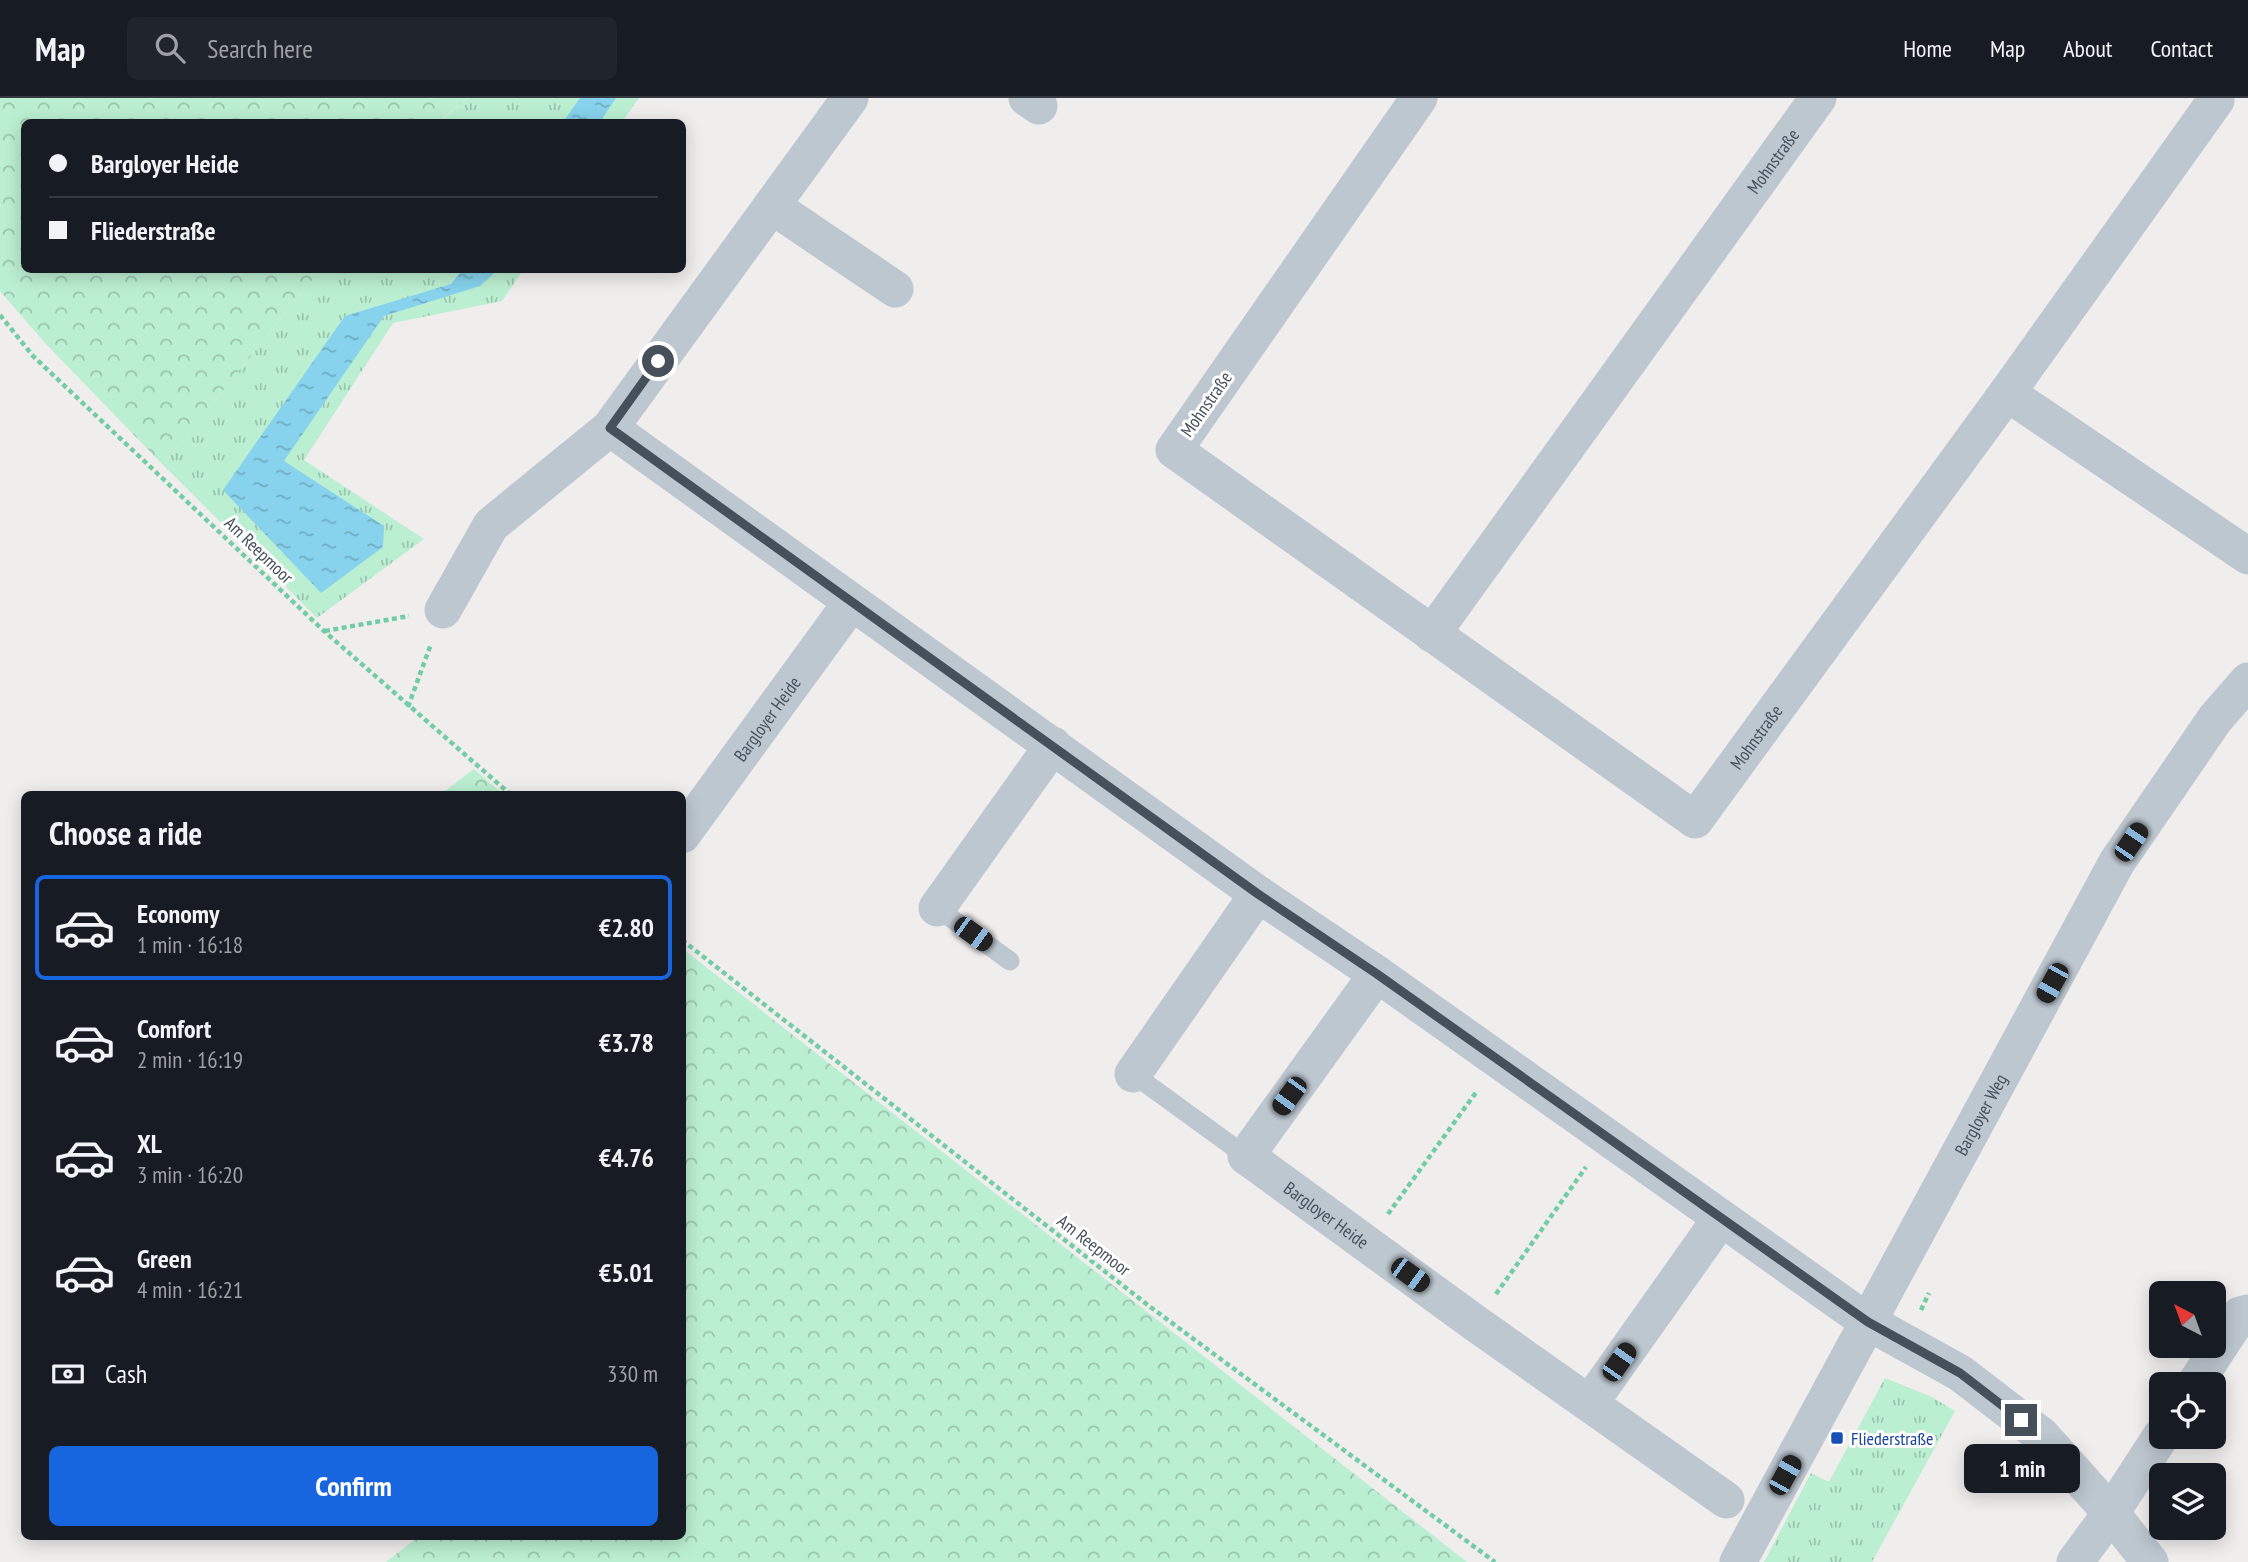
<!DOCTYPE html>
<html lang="en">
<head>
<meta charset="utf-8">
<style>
	:root { --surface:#171b24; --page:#20242c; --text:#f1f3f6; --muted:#9ea1a6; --line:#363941; --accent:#1866df }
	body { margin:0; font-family:"PT Sans Narrow",sans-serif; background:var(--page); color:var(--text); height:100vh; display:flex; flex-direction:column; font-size:26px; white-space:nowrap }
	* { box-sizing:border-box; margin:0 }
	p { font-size:23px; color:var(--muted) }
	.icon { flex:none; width:38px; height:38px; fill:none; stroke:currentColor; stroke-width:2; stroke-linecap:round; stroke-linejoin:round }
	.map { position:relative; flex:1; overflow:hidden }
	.sheet { position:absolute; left:21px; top:693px; width:665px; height:749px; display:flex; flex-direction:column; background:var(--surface); border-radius:10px; box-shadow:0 4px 18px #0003 }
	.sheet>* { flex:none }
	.top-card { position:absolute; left:21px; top:21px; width:665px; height:154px; border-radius:10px; box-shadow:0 4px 18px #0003; display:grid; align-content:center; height:154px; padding:0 28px; background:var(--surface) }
	.needle { width:46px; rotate:319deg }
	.buttons { position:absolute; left:2149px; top:1183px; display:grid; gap:14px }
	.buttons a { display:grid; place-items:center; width:77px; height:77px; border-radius:10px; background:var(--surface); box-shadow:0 4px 18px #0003; font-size:35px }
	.end { position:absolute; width:32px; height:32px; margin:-16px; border:9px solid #45505b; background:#fff; box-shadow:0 0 0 4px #fff }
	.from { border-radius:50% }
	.bubble { position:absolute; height:49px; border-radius:10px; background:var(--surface); box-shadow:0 4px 18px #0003; font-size:23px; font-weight:700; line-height:49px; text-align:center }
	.car { position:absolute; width:21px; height:42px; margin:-21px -10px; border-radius:9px; box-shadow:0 0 5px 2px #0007; background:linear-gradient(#222 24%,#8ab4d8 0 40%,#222 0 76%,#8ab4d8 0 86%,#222 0) }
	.top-card b { display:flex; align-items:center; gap:24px; height:66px; font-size:26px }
	.top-card b+b { border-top:2px solid var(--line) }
	.top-card i { width:18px; height:18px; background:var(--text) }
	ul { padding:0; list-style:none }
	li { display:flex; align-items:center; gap:21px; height:105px; margin:0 14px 10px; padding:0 14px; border:4px solid transparent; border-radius:10px }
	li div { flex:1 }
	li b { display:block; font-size:26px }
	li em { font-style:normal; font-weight:700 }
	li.active { border-color:var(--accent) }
	li>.icon { width:63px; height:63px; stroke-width:1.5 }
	h2 { padding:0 28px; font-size:32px; line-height:84px }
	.pay { display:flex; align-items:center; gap:18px; height:77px; padding:0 28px; font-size:26px }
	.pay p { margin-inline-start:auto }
	.button { display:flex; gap:14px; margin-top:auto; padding:14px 28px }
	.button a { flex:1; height:80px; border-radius:10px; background:var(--accent); color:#fff; font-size:28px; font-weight:700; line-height:80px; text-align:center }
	header { display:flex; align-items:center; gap:42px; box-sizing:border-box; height:98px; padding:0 35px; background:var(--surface); border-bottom:2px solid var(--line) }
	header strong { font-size:33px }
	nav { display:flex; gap:38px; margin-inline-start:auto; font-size:24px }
	.search { width:490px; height:63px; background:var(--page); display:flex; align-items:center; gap:18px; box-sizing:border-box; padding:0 24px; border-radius:10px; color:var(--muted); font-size:26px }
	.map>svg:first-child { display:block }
	.grass { fill:url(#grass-tufts) }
	.forest { fill:url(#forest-crowns) }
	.water { fill:url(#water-ripples) }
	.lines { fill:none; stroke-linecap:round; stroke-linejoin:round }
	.path { stroke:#73cda4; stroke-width:4.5; stroke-dasharray:5 3.5; stroke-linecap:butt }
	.service { stroke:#bdc7d0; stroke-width:19 }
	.minor { stroke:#bdc7d0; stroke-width:37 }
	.route { stroke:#45505b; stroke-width:9 }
	.transit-dot { fill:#1a4fb4; stroke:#fff; stroke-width:2.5 }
	.labels { text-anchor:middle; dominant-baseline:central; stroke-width:6; stroke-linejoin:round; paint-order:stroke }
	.street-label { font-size:18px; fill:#45505b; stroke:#fff }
	.transit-label { font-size:18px; fill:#164399; stroke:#fff; text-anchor:start }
</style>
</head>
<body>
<header>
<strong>Map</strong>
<div class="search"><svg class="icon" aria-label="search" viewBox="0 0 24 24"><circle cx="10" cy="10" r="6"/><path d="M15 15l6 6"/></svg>Search here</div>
<nav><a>Home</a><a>Map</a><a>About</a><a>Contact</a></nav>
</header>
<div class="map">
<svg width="2248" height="1464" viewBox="0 0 2248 1464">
	<defs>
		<pattern id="grass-tufts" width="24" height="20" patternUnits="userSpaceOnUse" patternTransform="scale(1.75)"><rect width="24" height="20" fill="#bbefd1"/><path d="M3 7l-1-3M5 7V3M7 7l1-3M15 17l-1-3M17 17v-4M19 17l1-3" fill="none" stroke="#9ac4ad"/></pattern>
		<pattern id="forest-crowns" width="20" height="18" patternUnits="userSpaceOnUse" patternTransform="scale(1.75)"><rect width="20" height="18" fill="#bbefd1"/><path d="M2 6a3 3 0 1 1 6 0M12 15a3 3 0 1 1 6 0" fill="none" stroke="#9ac4ad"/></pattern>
		<pattern id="water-ripples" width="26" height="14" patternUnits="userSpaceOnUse" patternTransform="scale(1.75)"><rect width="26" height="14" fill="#87d2ec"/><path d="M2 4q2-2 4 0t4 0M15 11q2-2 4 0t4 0" fill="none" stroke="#70adc2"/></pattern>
	</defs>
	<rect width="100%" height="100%" fill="#f0eded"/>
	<!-- grass -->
	<g class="grass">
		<path d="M 467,0 L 639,0 L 622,24 L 440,24 Z"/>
		<path d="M 320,172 L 523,172 L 502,203 L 393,225 L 304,362 L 424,441 L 317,520 L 163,367 Z"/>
		<path d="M 1885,1280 L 1932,1299 L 1955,1313 L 1872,1464 L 1764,1464 L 1811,1375 L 1829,1384 Z"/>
	</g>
	<!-- forest -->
	<g class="forest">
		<path d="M 0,0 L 467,0 L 439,24 L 24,24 L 24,172 L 320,172 L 163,367 L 45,245 L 0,193 Z"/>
		<path d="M 474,671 L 503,696 L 441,696 Z"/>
		<path d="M 683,851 L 1467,1464 L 386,1464 L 418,1439 L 682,1438 Z"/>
	</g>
	<!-- water -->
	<g class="water">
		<path d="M 580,0 L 616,0 L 600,24 L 563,24 Z"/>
		<path d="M 462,172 L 498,172 L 480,188 L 384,218 L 284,363 L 384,428 L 383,449 L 321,495 L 223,392 L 345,218 L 451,186 Z"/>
	</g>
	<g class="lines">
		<!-- path -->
		<g class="path">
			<path d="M 0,217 L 33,258 L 324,533 L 510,696"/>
			<path d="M 325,533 L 409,518"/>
			<path d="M 408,609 L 431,546"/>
			<path d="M 682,842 L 1149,1208 L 1495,1464"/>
			<path d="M 1388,1116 L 1477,993"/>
			<path d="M 1496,1196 L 1586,1069"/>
			<path d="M 1921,1212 L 1929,1195"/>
		</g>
		<!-- service -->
		<g class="service">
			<path d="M 937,810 L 1010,863"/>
			<path d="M 1133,976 L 1246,1058"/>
		</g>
		<!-- minor -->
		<g class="minor">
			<path d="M 850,0 L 610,330 L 1258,796 L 1377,876 L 1868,1224 L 1960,1275 L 2042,1338 L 2111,1415 L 2150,1464"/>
			<path d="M 1027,0 L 1039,8"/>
			<path id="s1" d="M 1419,0 L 1174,352 L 1695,722 L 2007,295"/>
			<path d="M 2214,0 L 2216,2 L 2007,295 L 2248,458"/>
			<path d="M 772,108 L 895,191"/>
			<path d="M 443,512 L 491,427 L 610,330"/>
			<path id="s2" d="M 1432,536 L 1818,0"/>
			<path id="s3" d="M 682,737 L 851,505"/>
			<path d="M 937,810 L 1053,647"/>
			<path id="s4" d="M 1377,876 L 1246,1058 L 1475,1225 L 1726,1402"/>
			<path d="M 1133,976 L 1258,796"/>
			<path d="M 2195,1286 L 2240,1217 L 2248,1215"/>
			<path d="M 1590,1305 L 1721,1120"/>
			<path id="s5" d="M 1738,1464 L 2117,764 L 2215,621 L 2248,583"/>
			<path d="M 2075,1464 L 2111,1415 L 2161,1338"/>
		</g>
	</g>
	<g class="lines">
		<!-- route -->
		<path class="route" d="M 658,263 L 610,330 L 1258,796 L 1377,876 L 1868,1224 L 1960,1275 L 2021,1322"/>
	</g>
	<!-- markers -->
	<rect class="transit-dot" x="1830" y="1333" width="14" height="14" rx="3.5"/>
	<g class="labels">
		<!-- street labels -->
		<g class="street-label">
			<text stroke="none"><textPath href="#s2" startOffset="583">Mohnstraße</textPath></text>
			<text transform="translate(1206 306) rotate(-55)">Mohnstraße</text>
			<text transform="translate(259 452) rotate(44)">Am Reepmoor</text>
			<text stroke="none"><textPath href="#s3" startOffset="144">Bargloyer Heide</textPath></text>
			<text stroke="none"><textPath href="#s1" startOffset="1171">Mohnstraße</textPath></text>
			<text stroke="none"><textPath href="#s5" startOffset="509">Bargloyer Weg</textPath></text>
			<text stroke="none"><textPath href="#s4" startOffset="324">Bargloyer Heide</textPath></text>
			<text transform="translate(1094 1147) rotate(38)">Am Reepmoor</text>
		</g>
		<!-- transit labels -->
		<g class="transit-label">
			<text x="1851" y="1340">Fliederstraße</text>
		</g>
	</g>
</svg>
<div class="buttons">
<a><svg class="needle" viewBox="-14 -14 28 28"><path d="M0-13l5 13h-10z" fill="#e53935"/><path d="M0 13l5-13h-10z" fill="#9ea1a6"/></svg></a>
<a><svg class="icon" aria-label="locate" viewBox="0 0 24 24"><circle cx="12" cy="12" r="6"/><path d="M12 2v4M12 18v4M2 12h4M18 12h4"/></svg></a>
<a><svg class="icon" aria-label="layers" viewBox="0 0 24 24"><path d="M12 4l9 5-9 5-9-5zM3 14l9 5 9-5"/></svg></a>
</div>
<i class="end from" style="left:658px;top:263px"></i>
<i class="end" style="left:2021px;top:1322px"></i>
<div class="bubble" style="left:1964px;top:1346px;width:116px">1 min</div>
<i class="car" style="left:2131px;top:744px;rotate:34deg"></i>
<i class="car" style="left:973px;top:836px;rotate:126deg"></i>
<i class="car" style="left:2052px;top:885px;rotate:209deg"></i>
<i class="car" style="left:1289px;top:998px;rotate:216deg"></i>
<i class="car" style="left:1410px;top:1177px;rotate:126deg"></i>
<i class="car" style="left:1619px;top:1264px;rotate:35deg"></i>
<i class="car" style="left:1785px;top:1377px;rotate:29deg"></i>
<div class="top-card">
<b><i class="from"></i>Bargloyer Heide</b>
<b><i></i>Fliederstraße</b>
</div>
<section class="sheet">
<h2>Choose a ride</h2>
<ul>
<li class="active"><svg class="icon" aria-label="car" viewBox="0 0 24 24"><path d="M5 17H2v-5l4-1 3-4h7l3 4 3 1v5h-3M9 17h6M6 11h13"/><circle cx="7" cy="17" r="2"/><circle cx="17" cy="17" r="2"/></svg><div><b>Economy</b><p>1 min · 16:18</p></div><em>€2.80</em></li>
<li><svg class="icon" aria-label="car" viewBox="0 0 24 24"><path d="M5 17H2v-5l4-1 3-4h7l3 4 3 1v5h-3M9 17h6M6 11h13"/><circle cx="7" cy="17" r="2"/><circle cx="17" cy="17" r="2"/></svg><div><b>Comfort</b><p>2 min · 16:19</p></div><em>€3.78</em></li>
<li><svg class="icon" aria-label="car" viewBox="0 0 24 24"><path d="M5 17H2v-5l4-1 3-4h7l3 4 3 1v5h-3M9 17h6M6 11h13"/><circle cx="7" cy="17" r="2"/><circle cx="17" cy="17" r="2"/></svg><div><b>XL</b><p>3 min · 16:20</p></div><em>€4.76</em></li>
<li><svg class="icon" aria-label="car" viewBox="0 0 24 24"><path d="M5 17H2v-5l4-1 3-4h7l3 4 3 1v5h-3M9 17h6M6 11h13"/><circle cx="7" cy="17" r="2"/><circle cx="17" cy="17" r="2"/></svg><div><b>Green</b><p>4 min · 16:21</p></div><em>€5.01</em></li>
</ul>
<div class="pay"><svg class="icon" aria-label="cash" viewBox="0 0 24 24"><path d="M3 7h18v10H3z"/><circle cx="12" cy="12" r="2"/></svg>Cash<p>330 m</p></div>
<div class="button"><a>Confirm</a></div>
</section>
</div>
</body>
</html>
